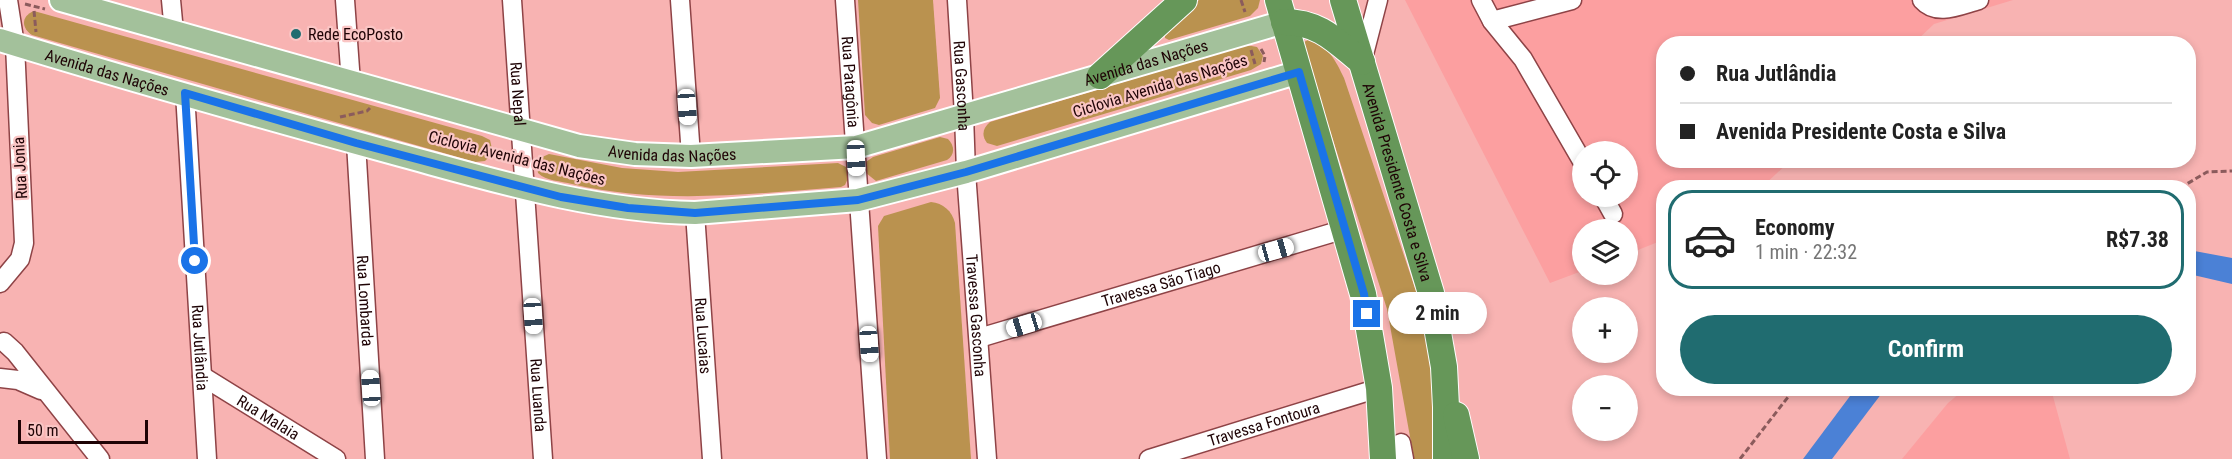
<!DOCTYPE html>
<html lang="en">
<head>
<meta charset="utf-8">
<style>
	:root { --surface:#fff; --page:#f6f6f6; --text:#222; --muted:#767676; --line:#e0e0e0; --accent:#206c70 }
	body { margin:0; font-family:"Roboto Condensed",sans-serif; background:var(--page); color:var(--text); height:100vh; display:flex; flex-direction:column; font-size:22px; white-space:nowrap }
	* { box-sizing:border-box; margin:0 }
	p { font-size:20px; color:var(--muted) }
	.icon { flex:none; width:33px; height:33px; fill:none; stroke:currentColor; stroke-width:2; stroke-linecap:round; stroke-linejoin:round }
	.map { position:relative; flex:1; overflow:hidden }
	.side { position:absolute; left:1656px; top:180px; width:540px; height:216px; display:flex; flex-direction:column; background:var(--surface); border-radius:24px; box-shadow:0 3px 9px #0003 }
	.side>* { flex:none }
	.top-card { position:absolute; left:1656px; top:36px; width:540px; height:132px; border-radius:24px; box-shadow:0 3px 9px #0003; display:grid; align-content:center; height:132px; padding:0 24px; background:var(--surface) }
	.buttons { position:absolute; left:1572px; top:141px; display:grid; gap:12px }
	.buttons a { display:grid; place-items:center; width:66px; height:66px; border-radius:50%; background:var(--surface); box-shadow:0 3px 9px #0003; font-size:30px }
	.scale { position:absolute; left:18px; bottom:15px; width:130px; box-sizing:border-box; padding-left:6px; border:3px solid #1e0305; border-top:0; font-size:16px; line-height:21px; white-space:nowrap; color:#1e0305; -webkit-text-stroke:4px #fac5c4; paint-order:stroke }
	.end { position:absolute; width:27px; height:27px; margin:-14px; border:8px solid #1a73e8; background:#fff; box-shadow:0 0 0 3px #fff }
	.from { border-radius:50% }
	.bubble { position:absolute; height:42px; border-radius:21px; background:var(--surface); box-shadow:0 3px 9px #0003; font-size:20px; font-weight:700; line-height:42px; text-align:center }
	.car { position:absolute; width:18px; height:36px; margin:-18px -9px; border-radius:8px; box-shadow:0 0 4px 2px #0007; background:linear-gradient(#fff 24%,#345 0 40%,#fff 0 76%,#345 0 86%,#fff 0) }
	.top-card b { display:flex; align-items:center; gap:21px; height:57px; font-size:22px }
	.top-card b+b { border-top:2px solid var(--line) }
	.top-card i { width:15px; height:15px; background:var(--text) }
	ul { padding:10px 0 0; list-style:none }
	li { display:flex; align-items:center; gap:18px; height:99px; margin:0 12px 9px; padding:0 12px; border:3px solid transparent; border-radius:24px }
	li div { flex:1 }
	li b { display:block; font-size:22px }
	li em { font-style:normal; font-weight:700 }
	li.on { border-color:var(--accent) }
	li>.icon { width:54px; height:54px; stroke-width:1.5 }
	.primary-button { display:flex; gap:12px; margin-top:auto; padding:12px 24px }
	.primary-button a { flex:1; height:69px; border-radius:36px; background:var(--accent); color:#fff; font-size:24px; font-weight:700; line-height:69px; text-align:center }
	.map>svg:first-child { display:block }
	.built { fill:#fc9fa0; fill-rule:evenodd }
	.green { fill:#ba924f }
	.water { fill:#4b81d6 }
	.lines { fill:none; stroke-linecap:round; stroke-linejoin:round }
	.minor-casing { stroke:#8e4346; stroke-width:21 }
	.major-casing { stroke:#fff; stroke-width:26 }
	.highway-casing { stroke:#fff; stroke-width:28 }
	.path { stroke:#8b5b5c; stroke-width:3; stroke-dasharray:6 3; stroke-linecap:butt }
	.minor { stroke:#fff; stroke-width:18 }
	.major { stroke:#a3c19b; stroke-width:22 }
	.highway { stroke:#669759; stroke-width:26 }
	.route { stroke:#1a73e8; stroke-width:8 }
	.poi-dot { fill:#206c70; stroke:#fac5c4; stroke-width:2 }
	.labels { text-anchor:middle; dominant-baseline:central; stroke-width:4.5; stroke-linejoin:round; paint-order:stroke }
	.poi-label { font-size:16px; fill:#1e0305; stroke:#fac5c4; text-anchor:start }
	.street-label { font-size:16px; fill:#1e0305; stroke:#fac5c4 }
</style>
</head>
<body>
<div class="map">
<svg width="2232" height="459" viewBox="0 0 2232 459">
	<rect width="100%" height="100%" fill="#f8b3b2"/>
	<!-- built -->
	<g class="built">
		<path d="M 1405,0 L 2013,0 L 1934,24 L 1914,43 L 1664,44 L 1664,160 L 1790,161 L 1762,187 L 1664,188 L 1663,240 L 1628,254 L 1628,230 L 1582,230 L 1582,271 L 1550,283 ZM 1582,152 L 1628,152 L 1628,196 L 1582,196 Z"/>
		<path d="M 1966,388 L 2051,389 L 2070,459 L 1902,459 L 1948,403 Z"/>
	</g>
	<!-- green -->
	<g class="green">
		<path d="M 858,0 L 933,0 L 940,98 L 935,108 L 879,125 L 872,123 L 865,115 Z"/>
		<path d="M 1199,0 L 1260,0 L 1258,8 L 1250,16 L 1169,40 L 1165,38 L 1165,31 Z"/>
		<path d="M 34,11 L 482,136 L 490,140 L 493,153 L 485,161 L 475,162 L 32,35 C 21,28 21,16 34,11 Z"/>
		<path d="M 1308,40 C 1328,45 1336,61 1344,78 L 1417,294 L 1429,351 L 1435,405 L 1435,459 L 1414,459 L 1387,309 L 1302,43 Z"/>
		<path d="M 1246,45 L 1257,47 L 1263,56 L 1261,64 L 1251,70 L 997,146 L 987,143 C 981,135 983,128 990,122 Z"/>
		<path d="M 940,137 L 948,139 C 955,146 955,155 947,160 L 876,181 L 866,173 L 866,162 L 873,157 Z"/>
		<path d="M 549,154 L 622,168 L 678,172 L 838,163 L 846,167 L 849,176 L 845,185 L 841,187 C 751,194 660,205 572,184 C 561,181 546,181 538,173 L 537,164 L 540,158 Z"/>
		<path d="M 931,202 C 943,203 952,211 955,223 L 971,459 L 890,459 L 878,226 L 884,216 Z"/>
	</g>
	<!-- water -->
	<g class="water">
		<path d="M 2189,250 L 2232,258 L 2232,284 L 2189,274 Z"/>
		<path d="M 1856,388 L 1885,389 L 1832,459 L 1803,459 Z"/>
	</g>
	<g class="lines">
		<defs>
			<g id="minor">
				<path d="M 171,0 L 174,32"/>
				<path d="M 345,0 L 351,83"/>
				<path id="s1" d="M 512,0 L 543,459"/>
				<path d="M 680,0 L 691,156"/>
				<path id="s2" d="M 845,0 L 877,459"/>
				<path id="s3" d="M 957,0 L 964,115 L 966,172 L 987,459"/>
				<path d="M 1481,0 L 1492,21 L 1523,59 L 1582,161"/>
				<path d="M 1922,0 C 1937,17 1960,5 1979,0"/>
				<path d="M 1492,21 L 1572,0"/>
				<path d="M 1362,62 L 1378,0"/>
				<path id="s4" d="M 185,93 L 207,459"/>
				<path id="s5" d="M 356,143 L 375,459"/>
				<path d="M 1603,196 L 1613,214"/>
				<path id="s6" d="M 695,213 L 712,459"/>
				<path d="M 0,283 L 20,259 L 24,243 L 15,45 L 8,0"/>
				<path id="s7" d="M 979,338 L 1345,229"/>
				<path d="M 4,342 L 15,352 L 100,459"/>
				<path id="s8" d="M 202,376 L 336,459"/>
				<path d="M 0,378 L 18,380 L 41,390"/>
				<path d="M 1401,443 L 1404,459"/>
				<path id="s9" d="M 1149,459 L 1379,388"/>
			</g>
			<g id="major">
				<path id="s10" d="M 61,0 L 579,146 L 635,154 L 691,156 L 856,147 L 1284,22"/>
				<path id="s11" d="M 0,40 C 130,80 262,117 393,153 C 493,180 591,211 695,213 L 858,200 L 966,172 L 1299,72"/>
			</g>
			<g id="highway">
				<path d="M 1278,0 L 1363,294 L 1379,388 L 1383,459"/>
				<path id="s12" d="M 1343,0 L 1431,293 L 1444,367 L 1446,407 L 1446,459"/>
				<path d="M 1284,22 C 1320,22 1336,41 1362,62"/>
				<path d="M 1100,76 L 1184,0"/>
				<path d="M 1456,415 L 1466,459"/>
			</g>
		</defs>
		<!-- minor casing -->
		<use href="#minor" class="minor-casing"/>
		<!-- major casing -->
		<use href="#major" class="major-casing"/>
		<!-- highway casing -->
		<use href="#highway" class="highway-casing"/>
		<!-- path -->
		<g class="path">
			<path d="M 1241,0 L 1245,12"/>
			<path d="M 25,4 L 45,9"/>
			<path d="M 34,11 L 36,32"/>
			<path d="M 1261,49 L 1265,56 L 1264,62"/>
			<path d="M 1251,50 L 1255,64"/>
			<path d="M 340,117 L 367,111 L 370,108"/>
			<path d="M 2180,188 L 2207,172 L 2232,171"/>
			<path d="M 1740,459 L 1795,388"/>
		</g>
		<!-- minor -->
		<use href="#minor" class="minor"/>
		<!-- major -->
		<use href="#major" class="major"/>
		<!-- highway -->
		<use href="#highway" class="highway"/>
	</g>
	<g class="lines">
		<!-- route -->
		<path class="route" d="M 195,261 L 185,93 L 356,143 L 561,197 L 628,208 L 695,213 L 858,200 L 966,172 L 1299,72 L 1364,294 L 1367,314"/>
	</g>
	<!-- markers -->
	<circle class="poi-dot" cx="296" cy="34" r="6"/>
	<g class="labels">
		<!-- poi labels -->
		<g class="poi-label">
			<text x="308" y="34">Rede EcoPosto</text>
		</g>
		<!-- street labels -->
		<g class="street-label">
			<text stroke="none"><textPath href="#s10" startOffset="1118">Avenida das Nações</textPath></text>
			<text stroke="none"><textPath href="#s11" startOffset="112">Avenida das Nações</textPath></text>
			<text stroke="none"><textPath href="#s2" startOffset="82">Rua Patagônia</textPath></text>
			<text stroke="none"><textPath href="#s3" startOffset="86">Rua Gasconha</textPath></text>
			<text transform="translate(1160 86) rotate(-17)">Ciclovia Avenida das Nações</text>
			<text stroke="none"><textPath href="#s1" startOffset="94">Rua Nepal</textPath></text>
			<text stroke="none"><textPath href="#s10" startOffset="632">Avenida das Nações</textPath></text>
			<text transform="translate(517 158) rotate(14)">Ciclovia Avenida das Nações</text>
			<text transform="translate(20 168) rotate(-93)">Rua Jonia</text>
			<text stroke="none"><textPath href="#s12" startOffset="190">Avenida Presidente Costa e Silva</textPath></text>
			<text stroke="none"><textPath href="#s7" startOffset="190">Travessa São Tiago</textPath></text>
			<text stroke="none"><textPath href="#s5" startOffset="158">Rua Lombarda</textPath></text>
			<text stroke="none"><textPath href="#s3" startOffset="316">Travessa Gasconha</textPath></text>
			<text stroke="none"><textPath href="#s6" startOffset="123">Rua Lucaias</textPath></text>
			<text stroke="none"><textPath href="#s4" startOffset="255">Rua Jutlândia</textPath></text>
			<text stroke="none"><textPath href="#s1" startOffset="396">Rua Luanda</textPath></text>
			<text stroke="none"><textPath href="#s8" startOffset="78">Rua Malaia</textPath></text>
			<text stroke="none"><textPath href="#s9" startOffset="120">Travessa Fontoura</textPath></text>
		</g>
	</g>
</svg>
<div class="buttons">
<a><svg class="icon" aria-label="locate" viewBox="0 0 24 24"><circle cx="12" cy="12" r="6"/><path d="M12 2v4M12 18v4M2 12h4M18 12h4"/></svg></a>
<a><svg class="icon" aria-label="layers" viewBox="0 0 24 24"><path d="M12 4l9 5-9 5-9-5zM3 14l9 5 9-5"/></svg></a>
<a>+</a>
<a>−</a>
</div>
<div class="scale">50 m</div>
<i class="end from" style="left:195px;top:261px"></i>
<i class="end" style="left:1367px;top:314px"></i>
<div class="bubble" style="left:1388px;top:292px;width:99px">2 min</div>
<i class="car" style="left:687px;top:107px;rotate:176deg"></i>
<i class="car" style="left:856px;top:158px;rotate:178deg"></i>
<i class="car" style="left:1276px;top:250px;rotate:74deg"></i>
<i class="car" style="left:533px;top:316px;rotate:176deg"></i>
<i class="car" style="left:1024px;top:325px;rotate:253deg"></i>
<i class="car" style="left:869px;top:344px;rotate:176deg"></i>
<i class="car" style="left:371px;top:388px;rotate:356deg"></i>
<div class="top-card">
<b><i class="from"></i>Rua Jutlândia</b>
<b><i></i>Avenida Presidente Costa e Silva</b>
</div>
<section class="side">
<ul>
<li class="on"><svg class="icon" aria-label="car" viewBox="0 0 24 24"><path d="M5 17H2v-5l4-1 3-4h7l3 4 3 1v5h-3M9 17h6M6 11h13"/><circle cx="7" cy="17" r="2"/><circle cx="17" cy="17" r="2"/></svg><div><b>Economy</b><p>1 min · 22:32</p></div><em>R$7.38</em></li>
</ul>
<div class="primary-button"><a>Confirm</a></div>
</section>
</div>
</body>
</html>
